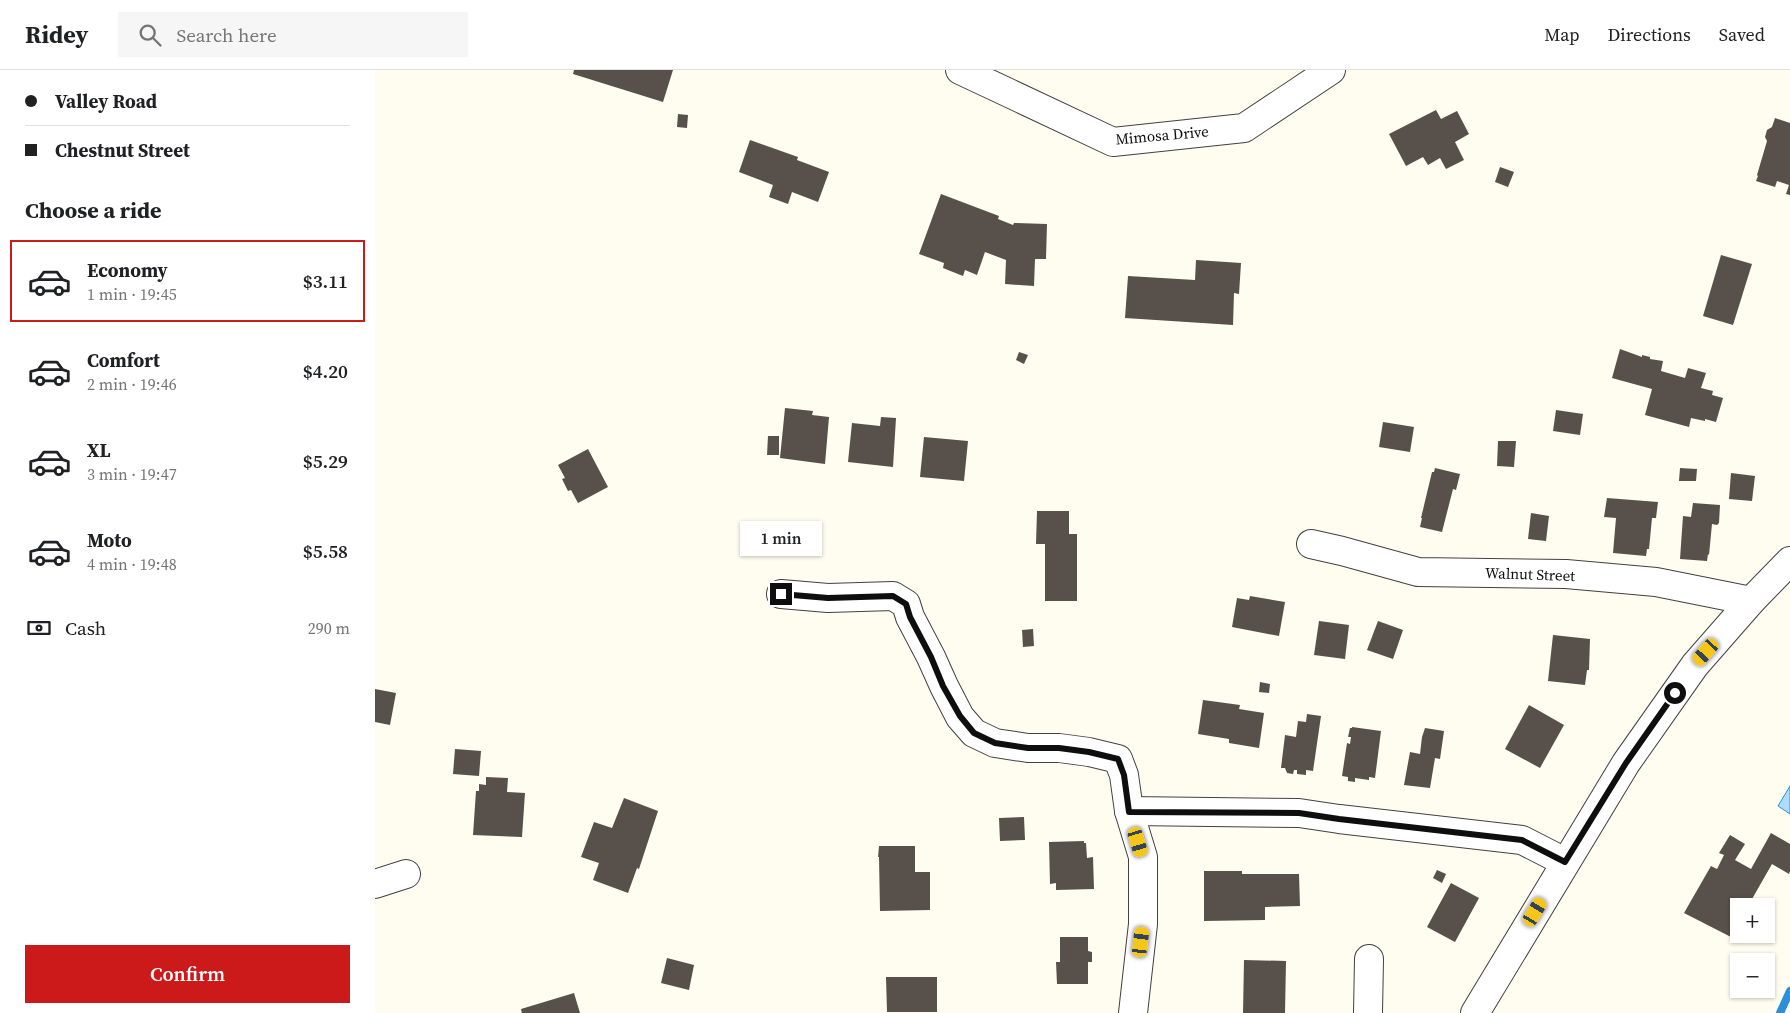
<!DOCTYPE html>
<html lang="en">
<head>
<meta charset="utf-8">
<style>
	:root { --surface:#fff; --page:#f6f6f6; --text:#202124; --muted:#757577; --line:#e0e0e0; --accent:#cc191a }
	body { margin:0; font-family:"Source Serif 4",serif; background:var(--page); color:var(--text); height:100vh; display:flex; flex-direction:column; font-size:19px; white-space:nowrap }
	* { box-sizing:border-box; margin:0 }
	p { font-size:16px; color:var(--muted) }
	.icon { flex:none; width:28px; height:28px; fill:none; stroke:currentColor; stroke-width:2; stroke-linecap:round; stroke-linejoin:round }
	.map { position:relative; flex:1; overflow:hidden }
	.panel { display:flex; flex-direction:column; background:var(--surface); width:375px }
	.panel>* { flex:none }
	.banner { display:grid; align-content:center; height:110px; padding:0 25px; background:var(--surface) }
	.tools { position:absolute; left:1355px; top:828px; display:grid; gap:10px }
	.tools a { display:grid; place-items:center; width:45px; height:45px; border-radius:0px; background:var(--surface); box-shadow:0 1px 4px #0004; font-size:25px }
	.end { position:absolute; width:22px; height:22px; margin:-11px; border:6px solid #0e0e0e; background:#fff; box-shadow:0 0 0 2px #fff }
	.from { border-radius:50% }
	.bubble { position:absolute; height:35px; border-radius:0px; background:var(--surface); box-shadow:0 1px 4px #0004; font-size:16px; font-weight:600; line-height:35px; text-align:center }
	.car { position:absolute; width:15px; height:30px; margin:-15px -8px; border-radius:6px; box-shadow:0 0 4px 1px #0007; background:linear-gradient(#f5c518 24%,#345 0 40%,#f5c518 0 76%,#345 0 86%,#f5c518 0) }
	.banner b { display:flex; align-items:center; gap:18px; height:48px; font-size:19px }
	.banner b+b { border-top:1px solid var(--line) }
	.banner i { width:12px; height:12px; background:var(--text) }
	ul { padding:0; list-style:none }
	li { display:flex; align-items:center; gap:15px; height:82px; margin:0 10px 8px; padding:0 15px; border:2px solid transparent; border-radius:0px }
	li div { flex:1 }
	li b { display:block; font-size:19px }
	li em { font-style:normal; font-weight:600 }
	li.on { border-color:var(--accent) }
	li>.icon { width:45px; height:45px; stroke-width:1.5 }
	h2 { padding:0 25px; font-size:22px; line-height:60px }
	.pay { display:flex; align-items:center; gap:12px; height:55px; padding:0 25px; font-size:19px }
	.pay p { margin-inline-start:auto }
	.cta { display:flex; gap:10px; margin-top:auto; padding:10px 25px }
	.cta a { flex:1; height:58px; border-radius:0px; background:var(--accent); color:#fff; font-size:20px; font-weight:600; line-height:58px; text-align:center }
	header { display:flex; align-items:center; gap:30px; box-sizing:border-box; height:70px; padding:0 25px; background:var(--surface); border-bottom:1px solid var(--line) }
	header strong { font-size:24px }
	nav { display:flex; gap:28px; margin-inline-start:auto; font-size:18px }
	.search { width:350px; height:45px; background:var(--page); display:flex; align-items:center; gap:12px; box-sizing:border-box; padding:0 18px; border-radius:0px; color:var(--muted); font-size:19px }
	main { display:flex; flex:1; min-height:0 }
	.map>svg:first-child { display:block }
	.water { fill:#afdcfc; stroke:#2f8ed9 }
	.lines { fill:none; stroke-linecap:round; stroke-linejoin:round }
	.stream { stroke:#2f8ed9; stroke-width:8 }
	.building { fill:#58504a }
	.minor-casing { stroke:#414141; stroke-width:30 }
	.tertiary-casing { stroke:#414141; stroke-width:30 }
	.minor { stroke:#fff; stroke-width:28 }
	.tertiary { stroke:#fff; stroke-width:28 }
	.route { stroke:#0e0e0e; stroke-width:6 }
	.labels { text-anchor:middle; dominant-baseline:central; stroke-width:5; stroke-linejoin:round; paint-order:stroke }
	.street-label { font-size:15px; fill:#0e0e0e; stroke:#fff }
</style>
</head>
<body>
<header>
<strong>Ridey</strong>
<div class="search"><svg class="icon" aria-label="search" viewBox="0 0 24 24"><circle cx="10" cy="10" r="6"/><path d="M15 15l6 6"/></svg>Search here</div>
<nav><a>Map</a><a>Directions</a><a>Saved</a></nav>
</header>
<main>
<section class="panel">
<div class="banner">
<b><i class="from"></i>Valley Road</b>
<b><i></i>Chestnut Street</b>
</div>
<h2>Choose a ride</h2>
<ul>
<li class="on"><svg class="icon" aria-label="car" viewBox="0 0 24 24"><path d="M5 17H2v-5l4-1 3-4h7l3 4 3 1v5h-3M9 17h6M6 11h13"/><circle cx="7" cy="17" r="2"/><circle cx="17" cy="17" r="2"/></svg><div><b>Economy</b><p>1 min · 19:45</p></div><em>$3.11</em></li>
<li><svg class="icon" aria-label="car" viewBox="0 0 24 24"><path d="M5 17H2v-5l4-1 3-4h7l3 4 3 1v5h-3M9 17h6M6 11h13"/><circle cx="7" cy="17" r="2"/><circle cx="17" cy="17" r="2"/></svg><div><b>Comfort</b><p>2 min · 19:46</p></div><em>$4.20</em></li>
<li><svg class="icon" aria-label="car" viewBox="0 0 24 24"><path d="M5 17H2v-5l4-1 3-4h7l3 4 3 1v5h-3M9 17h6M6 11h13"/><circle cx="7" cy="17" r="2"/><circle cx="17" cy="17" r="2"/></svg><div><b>XL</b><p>3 min · 19:47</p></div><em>$5.29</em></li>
<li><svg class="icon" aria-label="car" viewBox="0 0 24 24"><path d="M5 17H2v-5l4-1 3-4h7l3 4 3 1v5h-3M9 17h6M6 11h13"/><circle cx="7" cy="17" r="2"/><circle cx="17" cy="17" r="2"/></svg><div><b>Moto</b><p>4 min · 19:48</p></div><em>$5.58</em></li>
</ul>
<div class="pay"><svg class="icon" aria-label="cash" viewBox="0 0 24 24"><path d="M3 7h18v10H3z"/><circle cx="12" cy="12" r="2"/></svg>Cash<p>290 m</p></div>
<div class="cta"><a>Confirm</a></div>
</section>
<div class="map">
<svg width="1415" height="943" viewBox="0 0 1415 943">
	<rect width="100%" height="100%" fill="#fffdf0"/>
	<!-- water -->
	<path class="water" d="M 1415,716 L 1415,744 L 1403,736 Z"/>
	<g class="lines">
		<!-- stream -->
		<path class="stream" d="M 1405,943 L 1415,921"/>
	</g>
	<!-- building -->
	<g class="building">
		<path d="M 199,0 L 298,0 L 288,32 L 198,4 Z"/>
		<path d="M 1061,40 L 1066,49 L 1082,41 L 1094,64 L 1080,72 L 1089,90 L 1071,99 L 1065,88 L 1053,95 L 1048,87 L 1031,96 L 1014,64 Z"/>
		<path d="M 303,44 L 313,45 L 312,58 L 302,57 Z"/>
		<path d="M 1400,48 L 1415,53 L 1415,125 L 1411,124 L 1414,115 L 1402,111 L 1400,117 L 1381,111 L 1383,106 L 1382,105 L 1392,71 L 1390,67 L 1392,60 L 1397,57 Z"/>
		<path d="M 375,70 L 423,87 L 422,90 L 454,102 L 443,132 L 417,122 L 413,134 L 394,127 L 398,115 L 364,102 Z"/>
		<path d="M 1125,97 L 1139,102 L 1133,117 L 1120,112 Z"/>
		<path d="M 566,124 L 624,146 L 623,149 L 638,155 L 639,153 L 672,154 L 671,189 L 660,189 L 659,216 L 630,214 L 631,190 L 610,182 L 602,205 L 590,200 L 588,206 L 568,198 L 569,193 L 544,184 Z"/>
		<path d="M 1346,185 L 1377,194 L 1358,255 L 1328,246 Z"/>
		<path d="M 821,190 L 866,193 L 864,224 L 859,223 L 858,255 L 750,248 L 753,206 L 820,210 Z"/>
		<path d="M 1245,279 L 1267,287 L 1267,285 L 1275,287 L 1275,289 L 1288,291 L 1286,301 L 1310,308 L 1313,298 L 1331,303 L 1326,318 L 1338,321 L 1337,325 L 1348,328 L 1341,352 L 1330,349 L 1330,351 L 1316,348 L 1314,357 L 1270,345 L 1277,319 L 1237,308 Z"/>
		<path d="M 644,282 L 653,285 L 649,294 L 641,290 Z"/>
		<path d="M 410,338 L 438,341 L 437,345 L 454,347 L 450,394 L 405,388 Z"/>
		<path d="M 1181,340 L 1208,344 L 1205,365 L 1178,361 Z"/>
		<path d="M 506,347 L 521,348 L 518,397 L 473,392 L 477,353 L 505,356 Z"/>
		<path d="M 1008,352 L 1039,357 L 1035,382 L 1004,377 Z"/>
		<path d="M 393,366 L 404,366 L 404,385 L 392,385 Z"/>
		<path d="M 549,367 L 593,371 L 589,411 L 545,407 Z"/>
		<path d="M 1123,371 L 1141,371 L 1139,397 L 1122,396 Z"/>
		<path d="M 213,379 L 233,417 L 203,433 L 196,420 L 193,421 L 187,409 L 190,408 L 183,395 Z"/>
		<path d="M 1060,398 L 1085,404 L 1081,420 L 1078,419 L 1067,462 L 1045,457 L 1047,448 L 1046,448 L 1057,402 L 1059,402 Z"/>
		<path d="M 1305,398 L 1322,399 L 1321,411 L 1304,411 Z"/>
		<path d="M 1356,403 L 1380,406 L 1377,431 L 1354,429 Z"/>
		<path d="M 1232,428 L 1283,432 L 1281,448 L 1277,448 L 1274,479 L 1272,479 L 1271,486 L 1238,483 L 1241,448 L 1229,447 Z"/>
		<path d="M 1318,433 L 1345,435 L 1344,453 L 1342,455 L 1337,454 L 1334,485 L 1333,484 L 1332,491 L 1305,489 L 1308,446 L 1316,447 Z"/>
		<path d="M 662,441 L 694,441 L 694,464 L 702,464 L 702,531 L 670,531 L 670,474 L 661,474 Z"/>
		<path d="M 1156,443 L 1174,446 L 1171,471 L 1153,469 Z"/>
		<path d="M 875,526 L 910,532 L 904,566 L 857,557 L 862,528 L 874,530 Z"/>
		<path d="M 944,551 L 974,555 L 970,589 L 939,585 Z"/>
		<path d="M 1003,551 L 1028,560 L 1018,589 L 992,580 Z"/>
		<path d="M 658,559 L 659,576 L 648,577 L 647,560 Z"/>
		<path d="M 1178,565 L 1215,569 L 1214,600 L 1212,600 L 1210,615 L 1173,611 Z"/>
		<path d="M 885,612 L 895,614 L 894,623 L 884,622 Z"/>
		<path d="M 0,619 L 21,623 L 15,655 L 0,652 Z"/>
		<path d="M 828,630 L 865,635 L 864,639 L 889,643 L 884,678 L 854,673 L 854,669 L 823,664 Z"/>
		<path d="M 1154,635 L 1189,655 L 1165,698 L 1130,679 Z"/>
		<path d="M 932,644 L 946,646 L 938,701 L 931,700 L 931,705 L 922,704 L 922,700 L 919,700 L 918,704 L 912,703 L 910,698 L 906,698 L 910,665 L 921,667 L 923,651 L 931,652 Z"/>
		<path d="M 977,657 L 1006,661 L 1000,708 L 994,707 L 994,710 L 980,708 L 980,712 L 973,711 L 973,707 L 967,706 L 972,673 L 975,674 L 976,667 L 973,667 L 975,658 L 977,658 Z"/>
		<path d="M 1050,658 L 1069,661 L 1065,689 L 1060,688 L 1055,718 L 1029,715 L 1035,682 L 1045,684 L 1047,667 Z"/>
		<path d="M 80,679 L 106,681 L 104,706 L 78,704 Z"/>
		<path d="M 111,707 L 133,708 L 132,722 L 150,723 L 147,767 L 98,765 L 101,721 L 104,721 L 104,714 L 111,715 Z"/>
		<path d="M 249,728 L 283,741 L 264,799 L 262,798 L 253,823 L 218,810 L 224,793 L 206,787 L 219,752 L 237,758 Z"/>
		<path d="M 649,747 L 650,770 L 625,771 L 624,748 Z"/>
		<path d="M 1396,763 L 1415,774 L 1415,801 L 1414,804 L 1397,794 L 1373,836 L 1364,836 L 1364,853 L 1356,867 L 1309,843 L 1336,796 L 1342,799 L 1349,785 L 1344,783 L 1355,765 L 1370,774 L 1360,790 L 1376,799 Z"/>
		<path d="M 709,771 L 709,773 L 711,773 L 712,788 L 718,787 L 719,819 L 681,820 L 681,813 L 675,814 L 674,772 Z"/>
		<path d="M 504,776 L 540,776 L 540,802 L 555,802 L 555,840 L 505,841 L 504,787 L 503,787 Z"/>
		<path d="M 1062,800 L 1071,804 L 1067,813 L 1058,808 Z"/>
		<path d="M 829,801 L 867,801 L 867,804 L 924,804 L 925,836 L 890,837 L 890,850 L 829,851 Z"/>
		<path d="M 1076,813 L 1104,828 L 1080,872 L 1052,857 Z"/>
		<path d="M 685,867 L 713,867 L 713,881 L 717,882 L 717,892 L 713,892 L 713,914 L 682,914 L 681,892 L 685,892 Z"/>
		<path d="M 292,888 L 319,895 L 314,920 L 286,913 Z"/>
		<path d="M 869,890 L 911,891 L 910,943 L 868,943 Z"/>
		<path d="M 511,907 L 562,907 L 562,942 L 512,942 Z"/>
		<path d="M 199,923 L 205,943 L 147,943 L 146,939 Z"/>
	</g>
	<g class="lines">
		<defs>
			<g id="minor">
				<path d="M 585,0 L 738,72 L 869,58 L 956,0"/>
				<path d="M 936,474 L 967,481 L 1043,502 L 1191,504 L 1281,512 L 1376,531"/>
				<path d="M 406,524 L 453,528 L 518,526 L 531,534 L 535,547 L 556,587 L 569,616 L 585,647 L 599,663 L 620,673 L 653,678 L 684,678 L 714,682 L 743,689 L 749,705 L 754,741 L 768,787 L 768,854 L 758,943"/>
				<path d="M 754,741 L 924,743 L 964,749 L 1147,770 L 1190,792"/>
				<path d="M 0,814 L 31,804"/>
				<path d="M 993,943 L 994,889"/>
			</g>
			<path id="tertiary" d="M 1100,943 L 1251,693 L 1320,595 L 1376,531 L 1415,491"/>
		</defs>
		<!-- minor casing -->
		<use href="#minor" class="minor-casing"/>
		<!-- tertiary casing -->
		<use href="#tertiary" class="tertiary-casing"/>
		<!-- minor -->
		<use href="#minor" class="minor"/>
		<!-- tertiary -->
		<use href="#tertiary" class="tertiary"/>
	</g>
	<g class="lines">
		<!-- route -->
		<path class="route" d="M 406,524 L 453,528 L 518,526 L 531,534 L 535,547 L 556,587 L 568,616 L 585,646 L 599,663 L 620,673 L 653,678 L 684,678 L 714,682 L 743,689 L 749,705 L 754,742 L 924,743 L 964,749 L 1147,770 L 1190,792 L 1251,693 L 1300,623"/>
	</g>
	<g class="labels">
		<!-- street labels -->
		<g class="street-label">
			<text transform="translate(787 65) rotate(-5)">Mimosa Drive</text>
			<text transform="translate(1155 504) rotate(2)">Walnut Street</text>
		</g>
	</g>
</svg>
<div class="tools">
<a>+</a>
<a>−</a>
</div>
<i class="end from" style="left:1300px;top:623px"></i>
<i class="end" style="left:406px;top:524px"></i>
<div class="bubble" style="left:365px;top:451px;width:82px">1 min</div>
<i class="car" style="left:1331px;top:582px;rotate:222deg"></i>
<i class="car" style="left:763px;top:772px;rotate:163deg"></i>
<i class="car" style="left:1160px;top:842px;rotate:31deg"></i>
<i class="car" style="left:766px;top:872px;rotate:7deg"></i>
</div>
</main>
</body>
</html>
